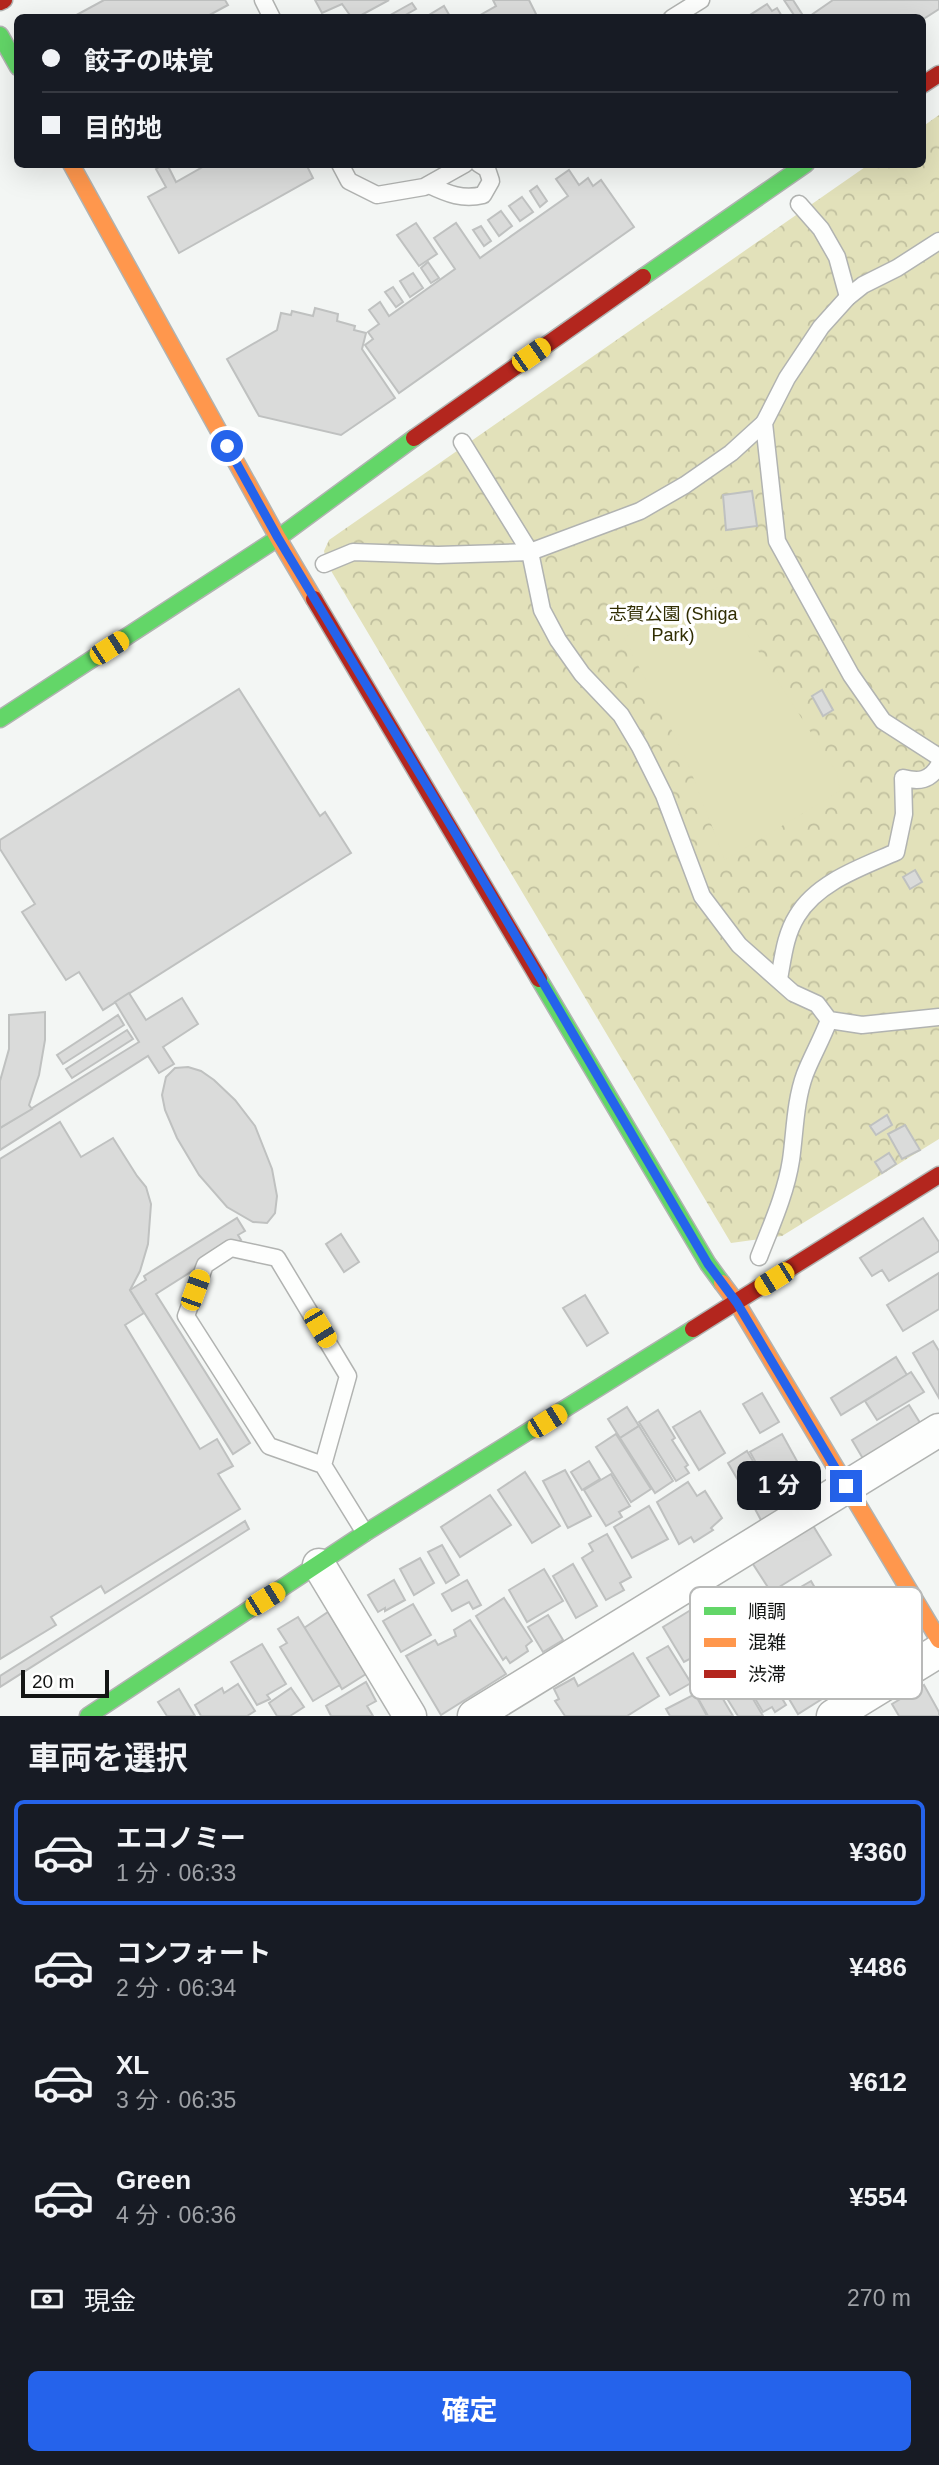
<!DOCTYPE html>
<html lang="ja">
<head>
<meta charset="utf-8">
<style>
	:root { --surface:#171b24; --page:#242831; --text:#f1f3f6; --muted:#9ea1a6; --line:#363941; --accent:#2563eb }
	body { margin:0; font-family:Helvetica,"Noto Sans JP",sans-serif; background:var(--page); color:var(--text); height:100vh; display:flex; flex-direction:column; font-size:26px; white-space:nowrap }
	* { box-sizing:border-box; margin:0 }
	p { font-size:23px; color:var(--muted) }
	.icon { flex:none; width:38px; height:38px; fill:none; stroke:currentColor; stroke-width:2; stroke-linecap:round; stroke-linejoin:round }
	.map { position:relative; height:1716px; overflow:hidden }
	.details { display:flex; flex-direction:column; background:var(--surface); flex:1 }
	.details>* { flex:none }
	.guide { position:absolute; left:14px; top:14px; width:912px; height:154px; border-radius:10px; box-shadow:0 7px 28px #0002; display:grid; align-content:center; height:154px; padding:0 28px; background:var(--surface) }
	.scale { position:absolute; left:21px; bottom:18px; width:88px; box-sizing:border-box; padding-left:7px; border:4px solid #131514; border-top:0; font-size:19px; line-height:24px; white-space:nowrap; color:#131514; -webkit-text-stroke:5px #fff; paint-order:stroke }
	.end { position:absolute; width:32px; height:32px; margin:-16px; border:9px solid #2563eb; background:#fff; box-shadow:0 0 0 4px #fff }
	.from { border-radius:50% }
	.bubble { position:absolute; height:49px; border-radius:10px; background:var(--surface); box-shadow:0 7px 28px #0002; font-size:23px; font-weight:700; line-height:49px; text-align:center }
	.car { position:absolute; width:21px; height:42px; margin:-21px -10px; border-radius:9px; box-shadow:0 0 5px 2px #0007; background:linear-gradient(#f5c518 24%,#345 0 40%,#f5c518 0 76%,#345 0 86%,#f5c518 0) }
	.guide b { display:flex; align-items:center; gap:24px; height:66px; font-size:26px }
	.guide b+b { border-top:2px solid var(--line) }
	.guide i { width:18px; height:18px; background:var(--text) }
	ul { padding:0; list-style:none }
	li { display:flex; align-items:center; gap:21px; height:105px; margin:0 14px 10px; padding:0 14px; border:4px solid transparent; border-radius:10px }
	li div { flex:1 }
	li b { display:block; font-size:26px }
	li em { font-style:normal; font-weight:700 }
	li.on { border-color:var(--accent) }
	li>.icon { width:63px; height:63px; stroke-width:1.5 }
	h2 { padding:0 28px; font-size:32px; line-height:84px }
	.pay { display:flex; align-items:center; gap:18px; height:77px; padding:0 28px; font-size:26px }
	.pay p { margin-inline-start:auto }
	.button { display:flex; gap:14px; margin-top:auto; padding:14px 28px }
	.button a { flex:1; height:80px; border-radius:10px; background:var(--accent); color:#fff; font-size:28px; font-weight:700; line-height:80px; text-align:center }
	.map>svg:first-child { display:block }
	.forest { fill:url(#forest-crowns) }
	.garden { fill:#e2e1ba }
	.building { fill:#dadbda; stroke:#bfc1c0; stroke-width:2 }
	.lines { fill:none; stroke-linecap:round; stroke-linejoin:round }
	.lane-casing { stroke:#b1b3b1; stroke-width:19 }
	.street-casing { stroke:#b1b3b1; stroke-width:35 }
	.fast-casing { stroke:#b1b3b1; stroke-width:19 }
	.slow-casing { stroke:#b1b3b1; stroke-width:19 }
	.jam-casing { stroke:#b1b3b1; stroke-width:19 }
	.lane { stroke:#fdfefd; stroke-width:16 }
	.street { stroke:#fdfefd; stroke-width:32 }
	.fast { stroke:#63d668; stroke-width:16 }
	.slow { stroke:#ff974d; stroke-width:16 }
	.jam { stroke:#b3261e; stroke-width:16 }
	.route { stroke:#2563eb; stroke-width:9 }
	.labels { text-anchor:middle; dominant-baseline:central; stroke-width:7; stroke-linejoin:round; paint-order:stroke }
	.park-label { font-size:18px; fill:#312e03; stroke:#fff }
	.key { fill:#fff; stroke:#b8b9b8; stroke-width:2 }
	.key-label { font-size:19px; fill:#131514 }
</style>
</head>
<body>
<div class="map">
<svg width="939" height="1716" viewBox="0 0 939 1716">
	<defs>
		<pattern id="forest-crowns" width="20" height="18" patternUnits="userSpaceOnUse" patternTransform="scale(1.75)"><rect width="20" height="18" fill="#e2e1ba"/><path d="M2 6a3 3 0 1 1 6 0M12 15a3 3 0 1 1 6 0" fill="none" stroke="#c1c09f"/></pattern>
	</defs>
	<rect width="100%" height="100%" fill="#f3f6f4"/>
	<!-- forest -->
	<path class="forest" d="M 939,115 L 939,1139 L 782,1236 L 731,1243 L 327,564 L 324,551 L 329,540 L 868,165 L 922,164 L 922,127 Z"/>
	<!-- garden -->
	<path class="garden" d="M 717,587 L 837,773 L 840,791 L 725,860 L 685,756 L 624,638 Z"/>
	<!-- building -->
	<g class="building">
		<path d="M 104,0 L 225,0 L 228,5 L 204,18 L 71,18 Z"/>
		<path d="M 315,0 L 389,0 L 356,18 L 352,18 L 342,4 L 322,13 Z"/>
		<path d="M 493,0 L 529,0 L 538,18 L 475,18 L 496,6 Z"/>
		<path d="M 784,0 L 793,0 L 802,14 L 796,18 Z"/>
		<path d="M 833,0 L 939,0 L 939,9 L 922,20 L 922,18 L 807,18 Z"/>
		<path d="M 412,3 L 416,9 L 400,18 L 385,18 Z"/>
		<path d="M 767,4 L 772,11 L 777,8 L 783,18 L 751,18 L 750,15 Z"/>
		<path d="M 444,6 L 451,18 L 424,18 Z"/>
		<path d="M 164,164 L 167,164 L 176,182 L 208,164 L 306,164 L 313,178 L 179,253 L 148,197 L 166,187 L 156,169 Z"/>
		<path d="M 569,170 L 579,185 L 588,178 L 593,186 L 601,180 L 634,227 L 399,393 L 365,345 L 373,339 L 368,332 L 379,324 L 369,310 L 380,302 L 389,316 L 455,269 L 434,238 L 456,223 L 480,258 L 568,196 L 556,179 Z"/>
		<path d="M 537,186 L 547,201 L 540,207 L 530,191 Z"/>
		<path d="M 522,197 L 533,212 L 520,221 L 509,206 Z"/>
		<path d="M 501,211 L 512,226 L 499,236 L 488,220 Z"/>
		<path d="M 416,223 L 437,254 L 419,266 L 397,235 Z"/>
		<path d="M 481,226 L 491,241 L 484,246 L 473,230 Z"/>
		<path d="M 428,262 L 439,278 L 431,283 L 421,268 Z"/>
		<path d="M 413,273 L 423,288 L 410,297 L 400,281 Z"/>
		<path d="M 393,287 L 403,302 L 396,307 L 385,292 Z"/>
		<path d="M 315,308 L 338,314 L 337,321 L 355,326 L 354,330 L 366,333 L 362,349 L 395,398 L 341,435 L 259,416 L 227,359 L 277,330 L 281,313 L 291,315 L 292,311 L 313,316 Z"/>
		<path d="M 752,491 L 757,526 L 726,530 L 723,495 Z"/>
		<path d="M 239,689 L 320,816 L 325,812 L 351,853 L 103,1010 L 79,972 L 66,980 L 22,912 L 35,904 L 0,849 L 0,840 Z"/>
		<path d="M 822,690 L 833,710 L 823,716 L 812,696 Z"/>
		<path d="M 915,870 L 922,882 L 910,889 L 903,877 Z"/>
		<path d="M 129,993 L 146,1020 L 182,998 L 198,1024 L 163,1047 L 174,1064 L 159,1073 L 148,1056 L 0,1150 L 0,1128 L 139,1042 L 115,1002 Z"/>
		<path d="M 45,1012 L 45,1040 L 39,1075 L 29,1105 L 32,1109 L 0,1128 L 0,1081 L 9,1049 L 9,1015 Z"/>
		<path d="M 118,1015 L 124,1025 L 63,1064 L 57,1055 Z"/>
		<path d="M 127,1030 L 133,1039 L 72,1078 L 66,1069 Z"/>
		<path d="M 188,1067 L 201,1071 L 214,1080 L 235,1100 L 255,1126 L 272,1169 L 277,1196 L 275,1213 L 267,1223 L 253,1222 L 227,1207 L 199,1175 L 177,1138 L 165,1110 L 162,1095 L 166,1077 L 175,1068 Z"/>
		<path d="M 887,1115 L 892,1125 L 876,1135 L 870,1126 Z"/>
		<path d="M 60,1122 L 81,1157 L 113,1138 L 137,1176 L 146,1187 L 151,1204 L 148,1244 L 140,1271 L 130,1290 L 144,1313 L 125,1325 L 200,1449 L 217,1439 L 233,1466 L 218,1474 L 240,1509 L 105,1593 L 101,1586 L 51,1617 L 56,1625 L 0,1659 L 0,1159 Z"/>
		<path d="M 905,1125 L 920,1150 L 902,1159 L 888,1134 Z"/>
		<path d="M 889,1153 L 896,1164 L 882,1173 L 875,1162 Z"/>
		<path d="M 237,1218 L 245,1231 L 238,1235 L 241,1240 L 156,1294 L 250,1443 L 233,1454 L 130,1290 L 146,1280 L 144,1276 Z"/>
		<path d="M 923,1218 L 939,1242 L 939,1251 L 889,1281 L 882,1270 L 872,1276 L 860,1258 Z"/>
		<path d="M 341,1234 L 359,1262 L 344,1272 L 326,1244 Z"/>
		<path d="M 939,1273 L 939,1309 L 903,1331 L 887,1305 Z"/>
		<path d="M 585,1295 L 608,1333 L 587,1346 L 563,1308 Z"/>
		<path d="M 933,1341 L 939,1351 L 939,1398 L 913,1353 Z"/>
		<path d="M 896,1357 L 907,1375 L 841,1415 L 831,1398 Z"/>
		<path d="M 911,1372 L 924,1392 L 877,1420 L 865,1401 Z"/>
		<path d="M 762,1393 L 779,1422 L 760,1433 L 743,1404 Z"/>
		<path d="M 909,1405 L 922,1426 L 868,1459 L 862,1457 L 852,1440 Z"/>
		<path d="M 627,1407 L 639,1426 L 620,1438 L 608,1419 Z"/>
		<path d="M 658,1410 L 675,1438 L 672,1440 L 688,1465 L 685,1467 L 689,1473 L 676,1481 L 639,1422 Z"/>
		<path d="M 700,1411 L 725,1453 L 699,1470 L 673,1427 Z"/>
		<path d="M 639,1426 L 673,1481 L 655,1493 L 620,1438 Z"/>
		<path d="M 616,1434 L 651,1489 L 631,1502 L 596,1447 Z"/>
		<path d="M 782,1434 L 808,1481 L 785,1494 L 779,1483 L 770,1488 L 750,1452 Z"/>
		<path d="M 747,1451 L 773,1495 L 753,1506 L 728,1463 Z"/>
		<path d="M 589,1461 L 600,1479 L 582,1490 L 571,1472 Z"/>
		<path d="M 565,1470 L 591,1516 L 568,1528 L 543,1481 Z"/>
		<path d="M 525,1472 L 560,1526 L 532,1543 L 498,1490 Z"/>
		<path d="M 611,1474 L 630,1506 L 619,1512 L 622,1517 L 606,1526 L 584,1490 Z"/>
		<path d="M 688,1482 L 697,1496 L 705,1491 L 722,1518 L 711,1528 L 713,1530 L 694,1542 L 691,1537 L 679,1544 L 657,1502 Z"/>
		<path d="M 777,1493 L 786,1508 L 762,1522 L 754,1507 Z"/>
		<path d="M 490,1495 L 511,1525 L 460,1557 L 441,1527 Z"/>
		<path d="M 649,1506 L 668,1539 L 632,1558 L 614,1527 Z"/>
		<path d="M 245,1521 L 249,1529 L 0,1687 L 0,1676 Z"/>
		<path d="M 812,1524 L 831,1555 L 771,1592 L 751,1561 Z"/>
		<path d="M 607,1534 L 631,1577 L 620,1583 L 624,1590 L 606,1600 L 582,1558 L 593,1551 L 589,1544 Z"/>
		<path d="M 442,1545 L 459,1575 L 446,1583 L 428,1552 Z"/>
		<path d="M 420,1558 L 434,1583 L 414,1595 L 400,1569 Z"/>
		<path d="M 573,1564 L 597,1606 L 576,1618 L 553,1576 Z"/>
		<path d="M 544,1569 L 563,1601 L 527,1622 L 509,1590 Z"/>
		<path d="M 394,1580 L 405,1600 L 385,1611 L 385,1608 L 378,1612 L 368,1595 Z"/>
		<path d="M 467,1580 L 481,1605 L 473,1609 L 469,1602 L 452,1611 L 442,1594 Z"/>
		<path d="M 811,1581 L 863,1671 L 831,1688 L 780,1599 Z"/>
		<path d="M 504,1598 L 532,1641 L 526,1646 L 528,1651 L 510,1663 L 506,1657 L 503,1660 L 476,1616 Z"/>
		<path d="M 413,1604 L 431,1635 L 401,1652 L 383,1621 Z"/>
		<path d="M 694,1608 L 727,1658 L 709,1668 L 699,1654 L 684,1662 L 663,1627 Z"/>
		<path d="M 328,1612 L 366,1674 L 342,1689 L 304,1628 Z"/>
		<path d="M 548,1615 L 563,1640 L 543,1652 L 528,1627 Z"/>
		<path d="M 298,1617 L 340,1685 L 313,1701 L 280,1647 L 287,1643 L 278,1629 Z"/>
		<path d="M 470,1620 L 506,1674 L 441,1715 L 406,1656 L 435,1640 L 438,1645 L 456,1636 L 454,1630 Z"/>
		<path d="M 794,1636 L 830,1694 L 798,1714 L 769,1665 L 790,1653 L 784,1642 Z"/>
		<path d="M 262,1644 L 286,1684 L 267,1695 L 270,1699 L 257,1705 L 231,1662 Z"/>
		<path d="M 668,1646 L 691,1683 L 670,1695 L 647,1658 Z"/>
		<path d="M 633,1653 L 659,1696 L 627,1716 L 565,1716 L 555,1701 L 559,1699 L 554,1689 L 574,1678 L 578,1686 Z"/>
		<path d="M 757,1657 L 786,1705 L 775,1712 L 772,1707 L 763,1712 L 738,1670 Z"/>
		<path d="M 735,1668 L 763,1716 L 738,1716 L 715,1679 Z"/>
		<path d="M 366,1682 L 376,1701 L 367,1706 L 373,1716 L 331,1716 L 326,1706 Z"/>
		<path d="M 713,1682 L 733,1716 L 708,1716 L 695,1693 Z"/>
		<path d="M 238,1684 L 255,1711 L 247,1716 L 201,1716 L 195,1705 L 222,1688 L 224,1693 Z"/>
		<path d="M 924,1685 L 939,1712 L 939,1716 L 899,1716 L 892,1704 Z"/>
		<path d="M 291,1688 L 304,1707 L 290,1716 L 277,1716 L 269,1703 Z"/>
		<path d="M 179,1689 L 195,1716 L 167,1716 L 158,1702 Z"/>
		<path d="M 695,1694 L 707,1716 L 670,1716 L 666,1709 Z"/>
	</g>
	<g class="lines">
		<defs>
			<g id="lane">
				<path d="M 263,0 L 272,18"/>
				<path d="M 672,18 L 701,0"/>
				<path d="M 340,164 L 349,181 L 377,195 L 424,187 L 465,164"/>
				<path d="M 429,185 C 448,194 463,200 483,195 L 491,181 L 487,169 L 479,164"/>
				<path d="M 799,204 L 821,229 L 837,257 L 848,297"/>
				<path d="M 939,241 L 897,268 L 863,285 L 848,297 L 821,327 L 787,378 L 764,423 L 777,541 L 851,675 L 883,721 L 939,757"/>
				<path d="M 462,442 L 530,552 L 542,610 L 558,640 L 582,674 L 621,715 L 640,747 L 664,795 L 702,896 L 739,945 L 793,993 L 817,1004 L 829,1020 L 862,1025 L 939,1017"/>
				<path d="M 324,564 L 353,552 L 438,555 L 530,552 L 640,511 L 685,485 L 731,453 L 764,423"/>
				<path d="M 779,979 C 783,958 785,935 797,916 C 817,882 862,867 896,852 L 904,814 L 903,778 C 919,782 930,781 939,765"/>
				<path d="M 759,1257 C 771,1226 786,1193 791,1160 C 795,1132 795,1101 805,1074 C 812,1056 822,1039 829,1020"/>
				<path d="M 323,1465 L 348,1376 L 277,1258 L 231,1248 L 205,1265 L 186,1316 L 269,1446 L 323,1465 L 365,1533"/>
			</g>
			<g id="street">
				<path d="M 319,1565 L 410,1716"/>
				<path d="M 474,1716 L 939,1430"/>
				<path d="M 833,1716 L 939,1651"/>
			</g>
			<g id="fast">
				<path d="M 0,35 L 18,67"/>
				<path d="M 643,277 L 806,164"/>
				<path d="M 0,719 L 278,538 L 414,438"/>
				<path d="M 539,979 L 708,1264 L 722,1283"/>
				<path d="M 88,1716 L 365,1533 L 693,1329"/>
			</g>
			<g id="slow">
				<path d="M 71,164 L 278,538 L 314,599"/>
				<path d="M 722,1283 L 737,1303 L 939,1640"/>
			</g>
			<g id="jam">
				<path d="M 0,2 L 4,0"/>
				<path d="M 922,85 L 939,74"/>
				<path d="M 414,438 L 643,277"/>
				<path d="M 314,599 L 539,979"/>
				<path d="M 693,1329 L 939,1175"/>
			</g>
		</defs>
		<!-- lane casing -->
		<use href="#lane" class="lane-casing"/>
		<!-- street casing -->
		<use href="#street" class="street-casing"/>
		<!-- fast casing -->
		<use href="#fast" class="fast-casing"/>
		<!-- slow casing -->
		<use href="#slow" class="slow-casing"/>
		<!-- jam casing -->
		<use href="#jam" class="jam-casing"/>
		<!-- lane -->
		<use href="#lane" class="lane"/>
		<!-- street -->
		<use href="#street" class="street"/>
		<!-- fast -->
		<use href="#fast" class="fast"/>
		<!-- slow -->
		<use href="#slow" class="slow"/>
		<!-- jam -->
		<use href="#jam" class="jam"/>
	</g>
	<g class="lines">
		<!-- route -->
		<path class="route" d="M 227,446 L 278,538 L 457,836 L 708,1264 L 737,1303 L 846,1486"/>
	</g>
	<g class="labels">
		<!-- park labels -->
		<g class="park-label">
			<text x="673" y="614">志賀公園 (Shiga<tspan x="673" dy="21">Park)</tspan></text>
		</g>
	</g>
	<!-- legend -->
	<rect x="690" y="1587" width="232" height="112" rx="10" class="key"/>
	<rect x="704" y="1607" width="32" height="8" fill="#63d668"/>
	<rect x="704" y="1638" width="32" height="9" fill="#ff974d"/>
	<rect x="704" y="1670" width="32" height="8" fill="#b3261e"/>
	<g class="key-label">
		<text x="748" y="1618">順調</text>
		<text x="748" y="1649">混雑</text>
		<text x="748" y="1681">渋滞</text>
	</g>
</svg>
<div class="scale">20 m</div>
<i class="end from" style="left:227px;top:446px"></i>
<i class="end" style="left:846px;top:1486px"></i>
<div class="bubble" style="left:737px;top:1461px;width:84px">1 分</div>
<i class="car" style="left:531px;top:355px;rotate:55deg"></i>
<i class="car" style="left:109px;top:648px;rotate:57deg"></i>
<i class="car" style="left:774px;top:1279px;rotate:238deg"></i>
<i class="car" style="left:195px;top:1290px;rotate:20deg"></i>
<i class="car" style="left:320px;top:1328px;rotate:149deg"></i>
<i class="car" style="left:547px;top:1421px;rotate:58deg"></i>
<i class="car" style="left:265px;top:1599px;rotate:58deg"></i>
<div class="guide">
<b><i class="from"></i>餃子の味覚</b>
<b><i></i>目的地</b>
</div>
</div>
<section class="details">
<h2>車両を選択</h2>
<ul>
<li class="on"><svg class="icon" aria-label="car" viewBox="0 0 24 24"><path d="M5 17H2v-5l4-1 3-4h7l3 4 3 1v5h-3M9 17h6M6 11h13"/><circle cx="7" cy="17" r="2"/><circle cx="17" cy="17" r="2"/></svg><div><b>エコノミー</b><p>1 分 · 06:33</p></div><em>¥360</em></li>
<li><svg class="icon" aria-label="car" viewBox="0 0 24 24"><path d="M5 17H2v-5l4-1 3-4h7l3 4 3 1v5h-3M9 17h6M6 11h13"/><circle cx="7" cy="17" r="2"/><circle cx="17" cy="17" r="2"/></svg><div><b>コンフォート</b><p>2 分 · 06:34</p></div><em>¥486</em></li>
<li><svg class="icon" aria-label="car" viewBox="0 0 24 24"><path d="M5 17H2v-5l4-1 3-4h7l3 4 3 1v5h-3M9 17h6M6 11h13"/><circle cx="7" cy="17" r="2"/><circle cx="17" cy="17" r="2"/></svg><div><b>XL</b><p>3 分 · 06:35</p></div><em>¥612</em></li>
<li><svg class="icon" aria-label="car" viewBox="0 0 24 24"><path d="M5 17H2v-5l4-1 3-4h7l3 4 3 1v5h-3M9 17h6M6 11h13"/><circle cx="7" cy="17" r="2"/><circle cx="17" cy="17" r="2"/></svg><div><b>Green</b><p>4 分 · 06:36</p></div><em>¥554</em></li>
</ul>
<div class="pay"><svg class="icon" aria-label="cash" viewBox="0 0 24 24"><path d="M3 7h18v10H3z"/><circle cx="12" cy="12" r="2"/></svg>現金<p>270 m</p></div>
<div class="button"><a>確定</a></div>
</section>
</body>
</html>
